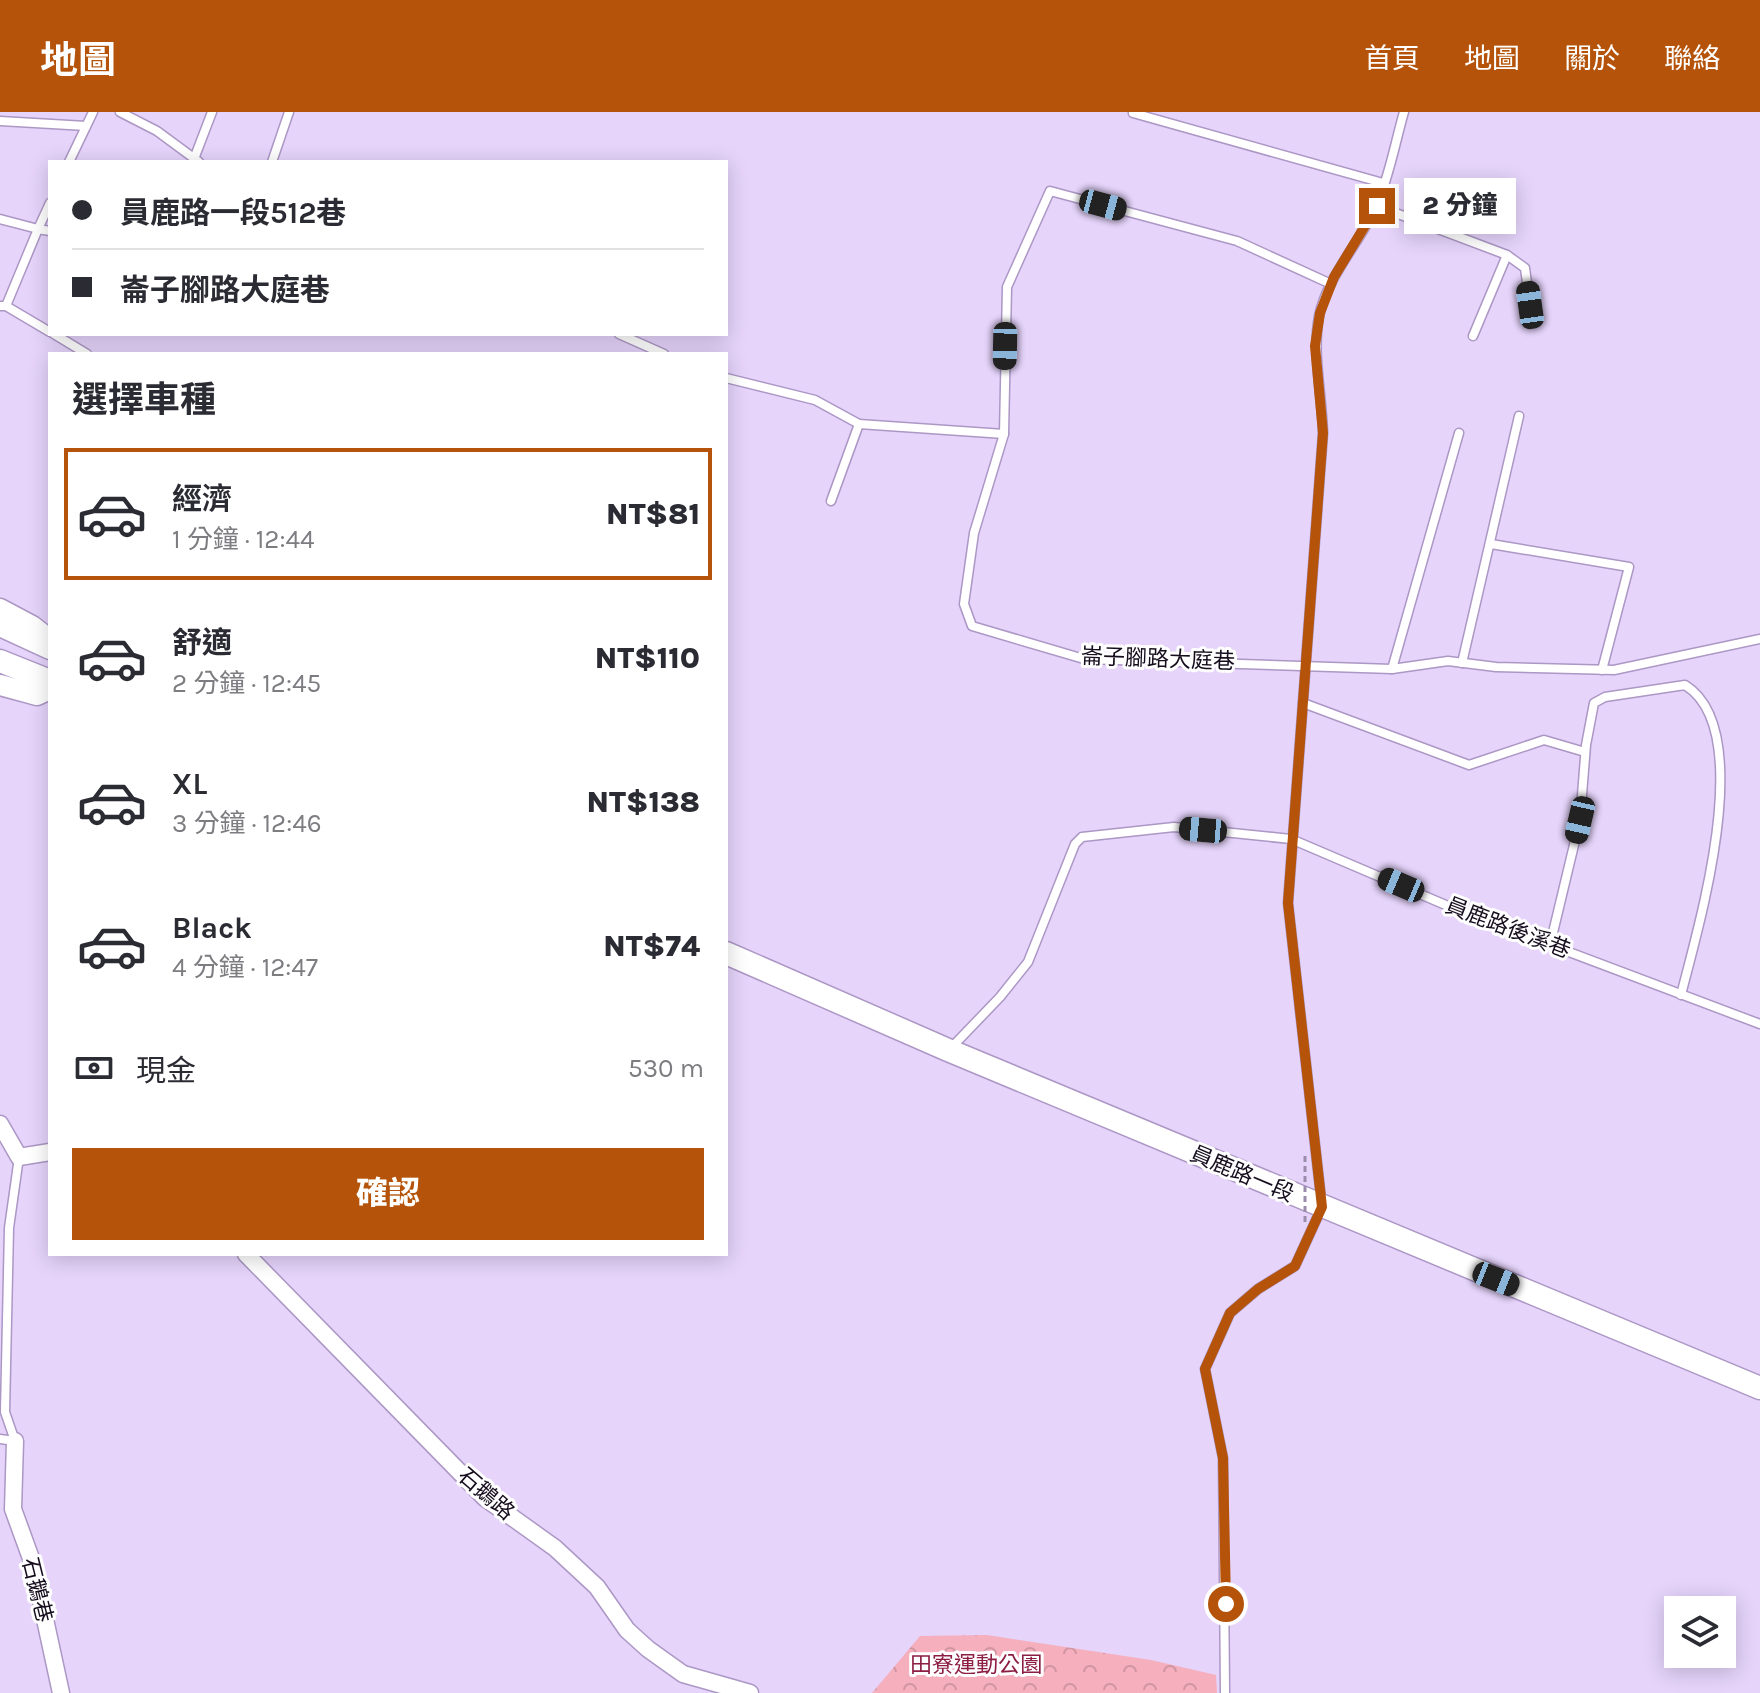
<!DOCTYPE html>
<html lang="zh-TW">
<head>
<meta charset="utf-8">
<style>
	:root { --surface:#fff; --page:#f2f2f3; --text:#2b2b33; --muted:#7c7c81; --line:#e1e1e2; --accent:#b45309 }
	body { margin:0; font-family:Karla,"Noto Sans TC",sans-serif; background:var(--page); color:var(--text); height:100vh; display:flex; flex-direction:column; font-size:30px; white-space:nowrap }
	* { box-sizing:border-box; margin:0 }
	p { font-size:26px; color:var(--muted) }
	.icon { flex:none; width:44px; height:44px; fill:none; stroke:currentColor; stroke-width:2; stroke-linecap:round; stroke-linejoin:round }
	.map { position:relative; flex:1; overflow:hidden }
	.drawer { position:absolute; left:48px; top:240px; width:680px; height:904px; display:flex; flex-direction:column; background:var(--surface); border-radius:0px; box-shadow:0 4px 20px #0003 }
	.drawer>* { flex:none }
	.top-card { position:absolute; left:48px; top:48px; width:680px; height:176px; border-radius:0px; box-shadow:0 4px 20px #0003; display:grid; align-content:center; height:176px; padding:0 24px; background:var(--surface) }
	.tools { position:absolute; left:1664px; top:1484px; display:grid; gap:16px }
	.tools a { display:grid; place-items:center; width:72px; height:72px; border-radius:0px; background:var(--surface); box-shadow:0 4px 20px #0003; font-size:40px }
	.end { position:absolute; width:36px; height:36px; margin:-18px; border:10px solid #b45309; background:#fff; box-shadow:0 0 0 4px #fff }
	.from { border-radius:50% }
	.bubble { position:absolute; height:56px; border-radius:0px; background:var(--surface); box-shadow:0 4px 20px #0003; font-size:26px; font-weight:800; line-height:56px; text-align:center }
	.car { position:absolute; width:24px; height:48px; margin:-24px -12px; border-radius:10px; box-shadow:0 0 6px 2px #0007; background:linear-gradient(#222 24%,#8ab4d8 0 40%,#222 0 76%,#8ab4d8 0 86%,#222 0) }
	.top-card b { display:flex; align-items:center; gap:28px; height:76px; font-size:30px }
	.top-card b+b { border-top:2px solid var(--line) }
	.top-card i { width:20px; height:20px; background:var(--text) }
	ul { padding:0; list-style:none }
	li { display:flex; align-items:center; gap:24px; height:132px; margin:0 16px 12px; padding:0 8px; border:4px solid transparent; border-radius:0px }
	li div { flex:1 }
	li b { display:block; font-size:30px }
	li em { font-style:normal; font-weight:800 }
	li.active { border-color:var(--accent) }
	li>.icon { width:72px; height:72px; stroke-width:1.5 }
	h2 { padding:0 24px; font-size:36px; line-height:96px }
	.pay { display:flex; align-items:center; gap:20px; height:88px; padding:0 24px; font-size:30px }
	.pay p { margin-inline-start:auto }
	.action { display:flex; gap:16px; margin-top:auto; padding:16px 24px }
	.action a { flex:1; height:92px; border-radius:0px; background:var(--accent); color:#fff; font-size:32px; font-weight:800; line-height:92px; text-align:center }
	header { display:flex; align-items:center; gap:48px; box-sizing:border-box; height:112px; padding:0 40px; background:var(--accent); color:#fff }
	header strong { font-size:38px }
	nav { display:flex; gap:44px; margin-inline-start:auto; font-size:28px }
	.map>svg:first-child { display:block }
	.park { fill:url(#park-crowns) }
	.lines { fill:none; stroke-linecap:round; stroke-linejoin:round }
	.service-casing { stroke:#ac97c5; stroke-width:11 }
	.minor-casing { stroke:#ac97c5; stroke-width:19 }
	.tertiary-casing { stroke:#ac97c5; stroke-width:23 }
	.secondary-casing { stroke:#ac97c5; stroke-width:25 }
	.service { stroke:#fff; stroke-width:8 }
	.minor { stroke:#fff; stroke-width:16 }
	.tertiary { stroke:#fff; stroke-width:20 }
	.secondary { stroke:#fff; stroke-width:22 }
	.path-bridge { stroke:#9b8cab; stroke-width:3; stroke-dasharray:6 4; stroke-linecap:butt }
	.route { stroke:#b45309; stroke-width:10 }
	.labels { text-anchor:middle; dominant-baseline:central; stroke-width:6; stroke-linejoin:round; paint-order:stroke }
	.street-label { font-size:22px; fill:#150d1d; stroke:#fefefe }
	.park-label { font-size:22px; fill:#8c1d43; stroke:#fefefe }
</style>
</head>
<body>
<header>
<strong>地圖</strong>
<nav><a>首頁</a><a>地圖</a><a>關於</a><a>聯絡</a></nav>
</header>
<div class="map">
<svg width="1760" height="1581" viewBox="0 0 1760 1581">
	<defs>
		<pattern id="park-crowns" width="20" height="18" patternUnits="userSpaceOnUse" patternTransform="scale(2)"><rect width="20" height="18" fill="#f5afbd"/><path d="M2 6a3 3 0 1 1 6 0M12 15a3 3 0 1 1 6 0" fill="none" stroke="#d195a2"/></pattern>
	</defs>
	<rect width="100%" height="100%" fill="#e6d4fb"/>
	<!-- park -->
	<path class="park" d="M 987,1523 L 1151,1548 L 1216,1563 L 1217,1581 L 872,1581 L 920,1524 Z"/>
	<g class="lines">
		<defs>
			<g id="service">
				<path d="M 120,0 L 157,19 L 199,50"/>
				<path d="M 1133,1 L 1383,71"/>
				<path d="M 0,9 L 86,14"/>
				<path d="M 194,47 L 212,0"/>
				<path d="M 69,50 L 93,0"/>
				<path d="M 272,50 L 289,0"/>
				<path d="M 1377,94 L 1507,143 L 1525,156 L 1530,193"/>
				<path d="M 0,107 L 38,117 L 50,91"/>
				<path d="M 0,194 L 6,194 L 38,117 L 50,119"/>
				<path d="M 6,194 L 50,220"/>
				<path d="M 54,222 L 87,242"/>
				<path d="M 619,222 L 664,242"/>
				<path d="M 1473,224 L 1507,143"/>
				<path d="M 726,266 L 815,288 L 859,312 L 1004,322 L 1007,175 L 1050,79 L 1237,129 L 1331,172"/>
				<path d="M 1004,322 L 974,421 L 964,492 L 972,514 L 1084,547 L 1392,557 L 1448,549 L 1496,555 L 1614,558 L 1760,527"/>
				<path d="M 831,389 L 859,312"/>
				<path d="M 1491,432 L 1629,455 L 1602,558"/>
				<path d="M 1462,551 L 1519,304"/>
				<path d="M 1392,557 L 1459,321"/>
				<path d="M 1303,591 L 1469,653 L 1544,628 L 1585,640"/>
				<path d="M 1550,833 L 1580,708 L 1586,633 L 1594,591 L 1605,585 L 1685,573 C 1758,618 1698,815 1681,883"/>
				<path d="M 951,936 L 1000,885 L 1028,850 L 1075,732 L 1082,725 L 1174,715 L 1291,727 L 1455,797 L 1760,912"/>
				<path d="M 0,1327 L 15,1329 L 5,1300 L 9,1116 L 19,1045"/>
				<path d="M 1225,1581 L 1223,1346 L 1205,1257 L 1230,1201 L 1258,1177 L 1295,1154 L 1322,1095 L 1288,791 L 1323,321 C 1322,282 1312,242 1319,204 C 1328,163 1359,132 1376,95 C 1389,66 1395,31 1404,0"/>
			</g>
			<g id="minor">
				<path d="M 0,1012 L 19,1045 L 50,1040"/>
				<path d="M 246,1142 L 485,1386 L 555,1436 L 597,1475 L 627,1518 L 648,1537 L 683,1562 L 750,1581"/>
				<path d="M 15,1329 L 13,1397 L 33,1452 L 61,1581"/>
			</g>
			<g id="tertiary">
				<path d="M 0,497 L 32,514 L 50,528"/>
				<path d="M 0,573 L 37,583 L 50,577"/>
			</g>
			<g id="secondary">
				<path d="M 0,513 L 50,536"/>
				<path d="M 0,549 L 50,569"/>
				<path d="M 726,841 L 948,938 L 1760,1276"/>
			</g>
		</defs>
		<!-- service casing -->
		<use href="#service" class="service-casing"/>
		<!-- minor casing -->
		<use href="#minor" class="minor-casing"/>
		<!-- tertiary casing -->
		<use href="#tertiary" class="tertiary-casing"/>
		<!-- secondary casing -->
		<use href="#secondary" class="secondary-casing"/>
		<!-- service -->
		<use href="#service" class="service"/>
		<!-- minor -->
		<use href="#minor" class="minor"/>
		<!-- tertiary -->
		<use href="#tertiary" class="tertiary"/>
		<!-- secondary -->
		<use href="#secondary" class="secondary"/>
		<!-- path-bridge -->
		<path class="path-bridge" d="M 1305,1110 L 1305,1042"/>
	</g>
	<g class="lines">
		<!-- route -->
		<path class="route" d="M 1226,1492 L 1223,1346 L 1205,1257 L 1230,1201 L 1258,1177 L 1295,1154 L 1322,1095 L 1288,791 L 1323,321 L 1315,234 L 1320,201 L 1334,165 L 1377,94"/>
	</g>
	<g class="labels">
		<!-- street labels -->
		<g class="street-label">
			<text transform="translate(1158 547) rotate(2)">崙子腳路大庭巷</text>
			<text transform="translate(1508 816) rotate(21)">員鹿路後溪巷</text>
			<text transform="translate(1242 1062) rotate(23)">員鹿路一段</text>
			<text transform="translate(486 1382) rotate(41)">石鵝路</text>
			<text transform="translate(37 1478) rotate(76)">石鵝巷</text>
		</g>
		<!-- park labels -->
		<g class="park-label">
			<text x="976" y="1553">田寮運動公園</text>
		</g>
	</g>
</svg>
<div class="tools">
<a><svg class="icon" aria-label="layers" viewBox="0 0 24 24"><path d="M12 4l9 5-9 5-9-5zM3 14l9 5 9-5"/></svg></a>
</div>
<i class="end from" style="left:1226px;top:1492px"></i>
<i class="end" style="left:1377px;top:94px"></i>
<div class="bubble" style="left:1404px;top:66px;width:112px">2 分鐘</div>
<i class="car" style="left:1103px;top:93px;rotate:105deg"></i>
<i class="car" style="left:1530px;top:193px;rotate:352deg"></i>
<i class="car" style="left:1005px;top:234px;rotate:181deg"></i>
<i class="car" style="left:1580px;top:708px;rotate:193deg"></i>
<i class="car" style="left:1203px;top:718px;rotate:275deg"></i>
<i class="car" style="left:1401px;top:773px;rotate:293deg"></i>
<i class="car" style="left:1496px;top:1167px;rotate:112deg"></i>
<div class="top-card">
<b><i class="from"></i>員鹿路一段512巷</b>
<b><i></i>崙子腳路大庭巷</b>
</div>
<section class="drawer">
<h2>選擇車種</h2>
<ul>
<li class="active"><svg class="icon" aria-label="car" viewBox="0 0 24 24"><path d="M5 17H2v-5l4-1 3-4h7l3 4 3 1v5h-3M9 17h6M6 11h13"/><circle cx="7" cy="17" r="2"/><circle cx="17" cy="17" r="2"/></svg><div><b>經濟</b><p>1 分鐘 · 12:44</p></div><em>NT$81</em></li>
<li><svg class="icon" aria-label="car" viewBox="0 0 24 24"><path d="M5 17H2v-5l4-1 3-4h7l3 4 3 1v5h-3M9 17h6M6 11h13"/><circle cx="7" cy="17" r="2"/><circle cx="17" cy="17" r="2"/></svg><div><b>舒適</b><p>2 分鐘 · 12:45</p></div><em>NT$110</em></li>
<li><svg class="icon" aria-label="car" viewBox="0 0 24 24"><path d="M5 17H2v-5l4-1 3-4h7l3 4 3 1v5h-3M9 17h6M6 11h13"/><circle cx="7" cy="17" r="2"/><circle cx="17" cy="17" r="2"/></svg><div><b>XL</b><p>3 分鐘 · 12:46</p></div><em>NT$138</em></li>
<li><svg class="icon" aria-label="car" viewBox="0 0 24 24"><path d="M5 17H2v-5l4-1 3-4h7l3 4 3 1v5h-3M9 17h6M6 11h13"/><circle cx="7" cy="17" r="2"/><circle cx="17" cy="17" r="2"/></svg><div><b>Black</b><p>4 分鐘 · 12:47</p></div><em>NT$74</em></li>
</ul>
<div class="pay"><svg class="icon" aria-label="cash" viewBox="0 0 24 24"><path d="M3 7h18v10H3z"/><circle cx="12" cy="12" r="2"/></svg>現金<p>530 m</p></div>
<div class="action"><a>確認</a></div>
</section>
</div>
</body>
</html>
